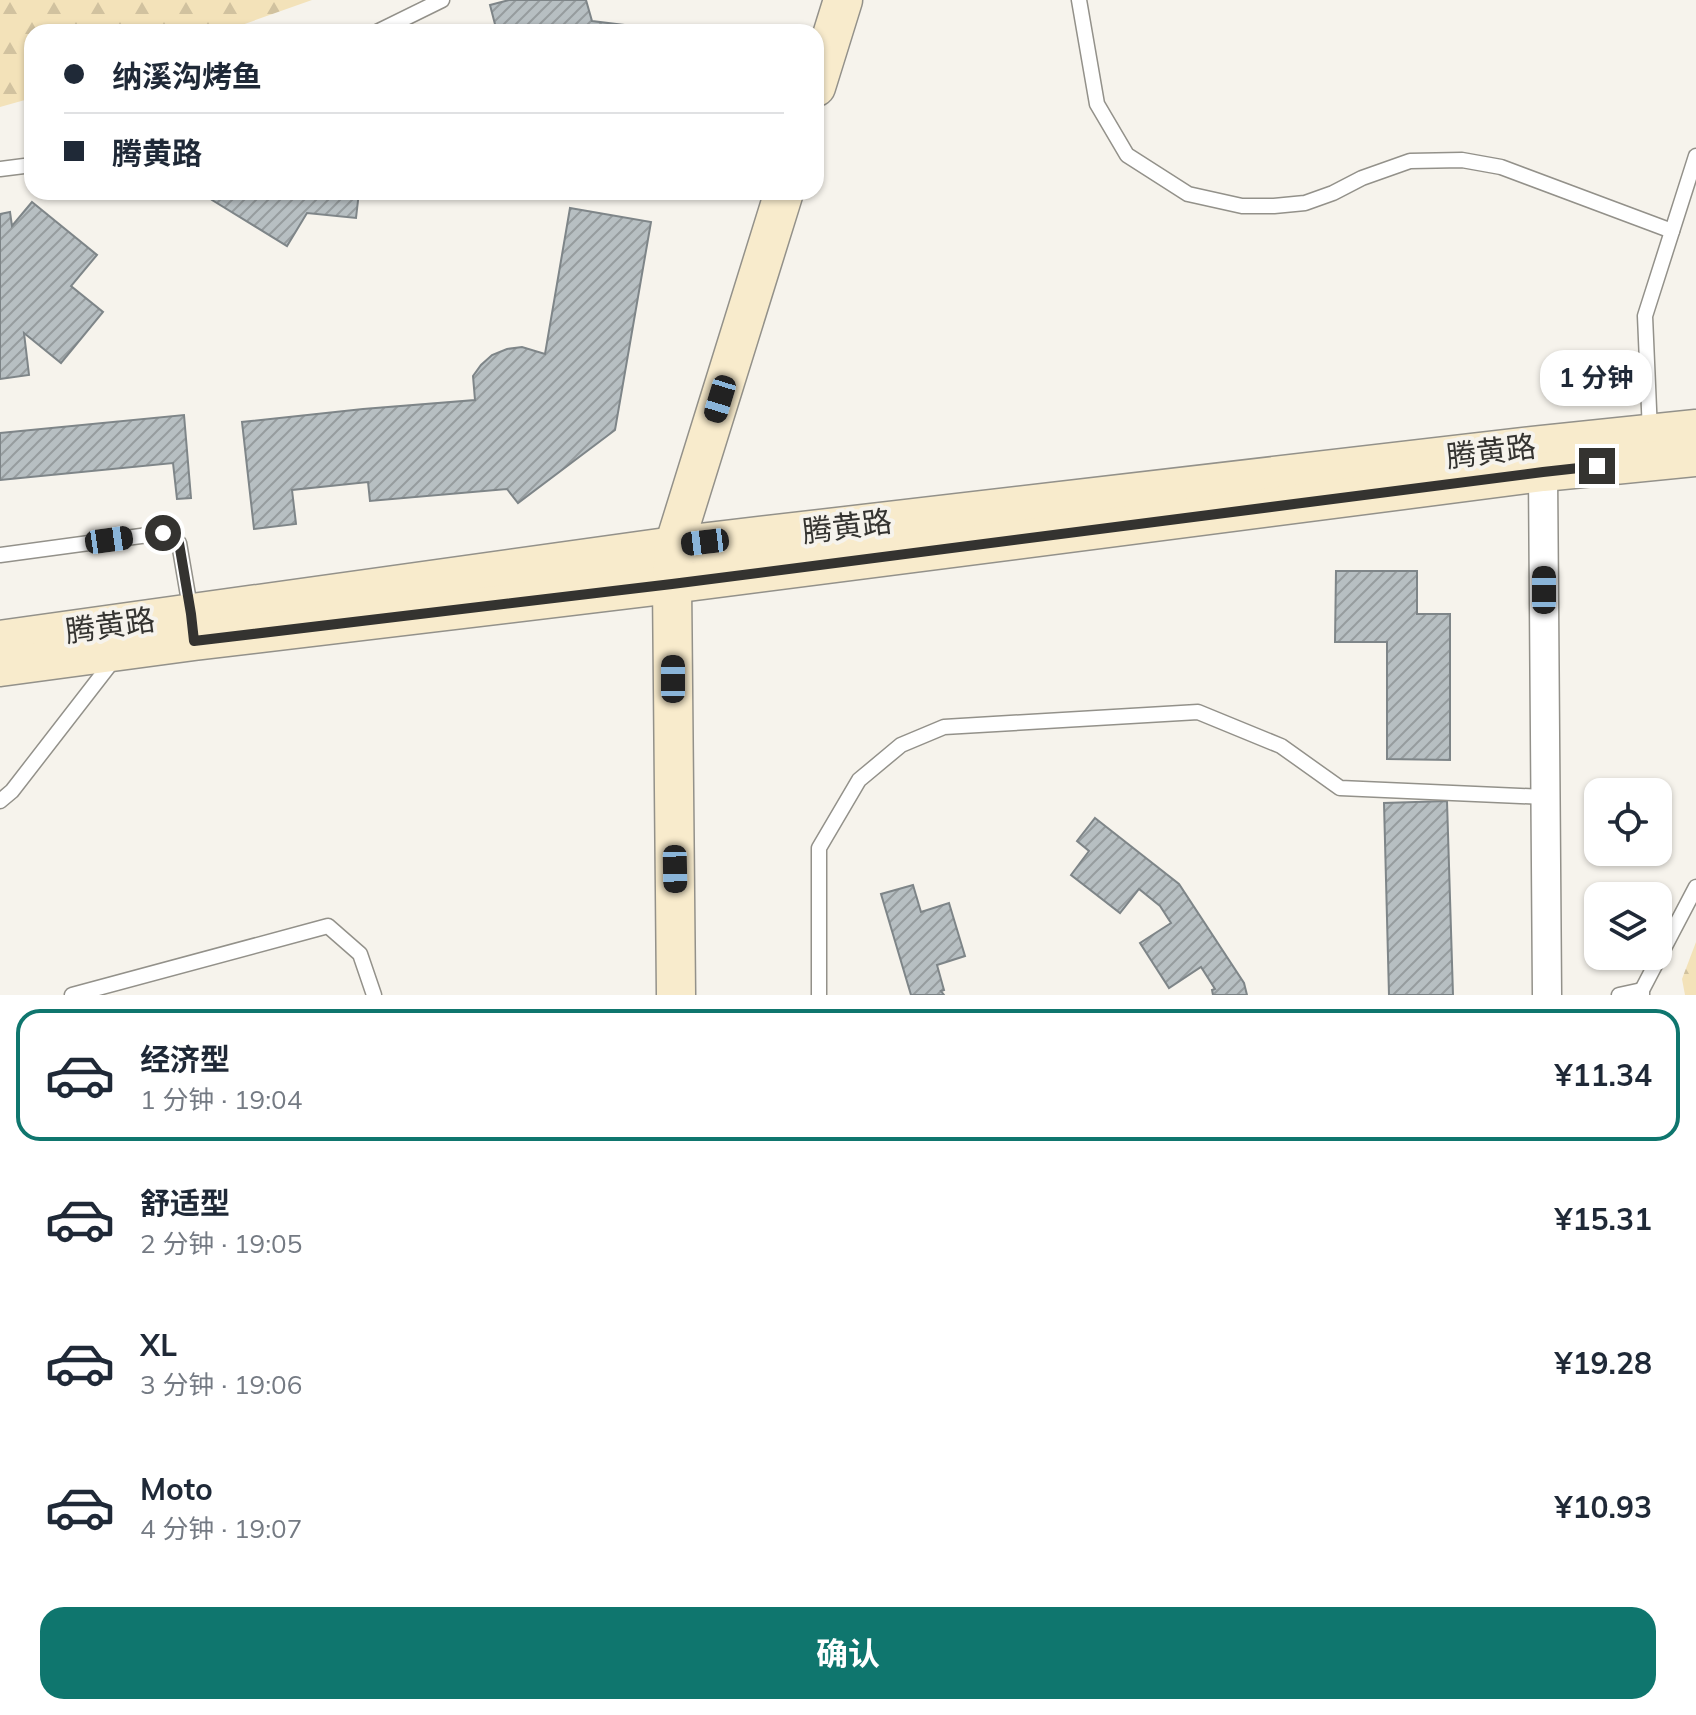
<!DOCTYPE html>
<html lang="zh">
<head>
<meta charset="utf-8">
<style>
	:root { --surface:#fff; --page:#f6f6f7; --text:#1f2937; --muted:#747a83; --line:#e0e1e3; --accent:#0f766e }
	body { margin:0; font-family:Mulish,"Noto Sans SC",sans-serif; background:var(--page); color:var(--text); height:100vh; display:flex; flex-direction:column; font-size:30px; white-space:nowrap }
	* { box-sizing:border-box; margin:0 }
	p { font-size:26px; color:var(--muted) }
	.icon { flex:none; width:44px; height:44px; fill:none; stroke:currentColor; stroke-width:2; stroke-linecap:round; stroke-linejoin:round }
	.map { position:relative; height:995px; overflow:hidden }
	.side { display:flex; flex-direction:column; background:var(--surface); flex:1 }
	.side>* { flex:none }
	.guide { position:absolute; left:24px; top:24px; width:800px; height:176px; border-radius:24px; box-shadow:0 2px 6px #0004; display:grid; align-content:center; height:176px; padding:0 40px; background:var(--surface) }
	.fabs { position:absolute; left:1584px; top:778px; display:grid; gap:16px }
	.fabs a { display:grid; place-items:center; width:88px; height:88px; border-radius:16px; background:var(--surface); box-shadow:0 2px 6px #0004; font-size:40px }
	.end { position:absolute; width:36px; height:36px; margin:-18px; border:10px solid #343330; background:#fff; box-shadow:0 0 0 4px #fff }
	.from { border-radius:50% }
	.bubble { position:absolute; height:56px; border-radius:24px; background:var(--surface); box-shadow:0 2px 6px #0004; font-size:26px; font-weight:700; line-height:56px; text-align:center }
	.car { position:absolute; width:24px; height:48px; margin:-24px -12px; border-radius:10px; box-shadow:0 0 6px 2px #0007; background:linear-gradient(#222 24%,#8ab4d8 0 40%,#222 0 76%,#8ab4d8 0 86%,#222 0) }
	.guide b { display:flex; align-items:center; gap:28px; height:76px; font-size:30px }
	.guide b+b { border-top:2px solid var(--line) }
	.guide i { width:20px; height:20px; background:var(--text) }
	ul { padding:14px 0 0; list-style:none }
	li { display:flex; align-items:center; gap:24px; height:132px; margin:0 16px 12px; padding:0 24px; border:4px solid transparent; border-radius:24px }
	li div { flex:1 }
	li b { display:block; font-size:30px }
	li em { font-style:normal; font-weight:700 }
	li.selected { border-color:var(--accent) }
	li>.icon { width:72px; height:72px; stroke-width:1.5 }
	.action { display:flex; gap:16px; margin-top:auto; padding:16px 40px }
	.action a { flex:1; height:92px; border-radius:24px; background:var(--accent); color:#fff; font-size:32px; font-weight:700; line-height:92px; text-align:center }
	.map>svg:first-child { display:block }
	.forest { fill:url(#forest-firs) }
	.building { fill:url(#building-hatch); stroke:#7e8588; stroke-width:2 }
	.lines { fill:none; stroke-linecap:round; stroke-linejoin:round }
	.lane-casing { stroke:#93918a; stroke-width:17 }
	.street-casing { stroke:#93918a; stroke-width:31 }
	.secondary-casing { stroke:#93918a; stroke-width:41 }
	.lane { stroke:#fff; stroke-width:14 }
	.street { stroke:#fff; stroke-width:28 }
	.secondary { stroke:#f8ebcc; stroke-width:38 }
	.route { stroke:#343330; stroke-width:10 }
	.labels { text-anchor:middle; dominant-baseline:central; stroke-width:8; stroke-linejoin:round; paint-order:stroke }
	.street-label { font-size:30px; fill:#343330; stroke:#f6f3ec }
</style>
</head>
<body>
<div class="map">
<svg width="1696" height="995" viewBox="0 0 1696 995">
	<defs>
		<pattern id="forest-firs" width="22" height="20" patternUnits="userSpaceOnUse" patternTransform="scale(2)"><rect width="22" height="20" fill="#f3e2b9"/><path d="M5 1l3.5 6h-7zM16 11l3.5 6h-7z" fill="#d1c29f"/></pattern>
		<pattern id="building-hatch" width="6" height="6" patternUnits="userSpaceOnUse" patternTransform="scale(2)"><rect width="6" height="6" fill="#b7bfc2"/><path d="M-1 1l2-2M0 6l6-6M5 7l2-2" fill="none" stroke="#969c9e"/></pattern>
	</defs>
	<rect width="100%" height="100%" fill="#f6f3ec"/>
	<!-- forest -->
	<g class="forest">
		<path d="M 0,0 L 312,0 L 222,32 L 32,32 L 32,98 L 0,107 Z"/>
		<path d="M 1696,942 L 1696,995 L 1685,995 L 1682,979 Z"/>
	</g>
	<!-- building -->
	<g class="building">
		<path d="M 509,0 L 586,0 L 592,21 L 632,26 L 632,32 L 497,32 L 490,5 Z"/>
		<path d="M 217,192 L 359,192 L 356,218 L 307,213 L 287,246 L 212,200 Z"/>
		<path d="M 32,202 L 97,255 L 71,286 L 103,312 L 61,363 L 24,333 L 29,375 L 0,379 L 0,214 L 10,212 L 12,226 Z"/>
		<path d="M 570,208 L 651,222 L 615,430 L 518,503 L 507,489 L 370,501 L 368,482 L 292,490 L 296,524 L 254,529 L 242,422 L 363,409 L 475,400 L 473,376 L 481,365 L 492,355 L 507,349 L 522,347 L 545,354 Z"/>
		<path d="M 184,415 L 191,498 L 177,499 L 173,463 L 0,480 L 0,433 Z"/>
		<path d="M 1336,571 L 1417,571 L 1417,614 L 1450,614 L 1450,760 L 1387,759 L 1387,642 L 1335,642 Z"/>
		<path d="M 1447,801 L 1453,995 L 1389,995 L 1384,803 Z"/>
		<path d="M 1095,818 L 1179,884 L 1244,983 L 1247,995 L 1213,995 L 1212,990 L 1215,989 L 1201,967 L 1169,988 L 1140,943 L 1171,923 L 1160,906 L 1139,889 L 1120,913 L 1071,875 L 1089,851 L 1077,841 Z"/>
		<path d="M 913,885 L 921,912 L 949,903 L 965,956 L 937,965 L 944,990 L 941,991 L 944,995 L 911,995 L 881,894 Z"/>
	</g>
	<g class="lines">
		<defs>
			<g id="lane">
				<path d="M 1079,0 L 1097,104 L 1127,155 L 1188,194 L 1242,206 L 1274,206 L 1305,203 L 1333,193 L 1362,178 L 1410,161 L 1462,160 L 1501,167 L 1672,231"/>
				<path d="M 377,32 L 442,0"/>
				<path d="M 0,169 L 32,165"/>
				<path d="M 1650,432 L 1645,316 L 1696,156"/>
				<path d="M 0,555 L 163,533 L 179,543 L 191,613"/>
				<path d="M 0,801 L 12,791 L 115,658"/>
				<path d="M 72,995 L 328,926 L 360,954 L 374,995"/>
				<path d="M 819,995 L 819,848 L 859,780 L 901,745 L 944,727 L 1198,712 L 1281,746 L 1340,788 L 1545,797"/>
				<path d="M 1619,995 L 1642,990"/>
				<path d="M 1642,995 L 1642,990 L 1696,887"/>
			</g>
			<path id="street" d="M 1543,472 L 1547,995"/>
			<g id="secondary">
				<path d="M 816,87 L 843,0"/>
				<path d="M 0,640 L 674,546 L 1540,445 L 1696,429"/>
				<path d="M 0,667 L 194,641 L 672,584 L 1543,472 L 1696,457"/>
				<path d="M 676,995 L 672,584 L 674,546 L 784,192"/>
			</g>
		</defs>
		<!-- lane casing -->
		<use href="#lane" class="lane-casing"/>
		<!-- street casing -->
		<use href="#street" class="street-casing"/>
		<!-- secondary casing -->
		<use href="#secondary" class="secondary-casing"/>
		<!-- lane -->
		<use href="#lane" class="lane"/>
		<!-- street -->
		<use href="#street" class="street"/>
		<!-- secondary -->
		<use href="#secondary" class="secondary"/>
	</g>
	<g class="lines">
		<!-- route -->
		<path class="route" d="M 163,533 L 179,543 L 191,614 L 194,641 L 672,584 L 1543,472 L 1597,466"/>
	</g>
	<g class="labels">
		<!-- street labels -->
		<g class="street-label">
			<text transform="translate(1491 451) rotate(-7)">腾黄路</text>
			<text transform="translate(847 526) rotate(-7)">腾黄路</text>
			<text transform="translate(110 625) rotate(-8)">腾黄路</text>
		</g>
	</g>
</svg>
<div class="fabs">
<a><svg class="icon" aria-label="locate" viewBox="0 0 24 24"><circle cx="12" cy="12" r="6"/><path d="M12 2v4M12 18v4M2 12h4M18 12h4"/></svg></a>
<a><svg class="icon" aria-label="layers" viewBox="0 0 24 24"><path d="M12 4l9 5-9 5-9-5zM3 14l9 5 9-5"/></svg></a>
</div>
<i class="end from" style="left:163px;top:533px"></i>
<i class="end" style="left:1597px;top:466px"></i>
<div class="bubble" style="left:1540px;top:350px;width:112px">1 分钟</div>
<i class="car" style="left:720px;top:399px;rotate:197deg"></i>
<i class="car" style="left:109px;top:540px;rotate:82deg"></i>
<i class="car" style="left:705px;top:542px;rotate:263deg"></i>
<i class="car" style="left:1544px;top:590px;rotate:0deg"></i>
<i class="car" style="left:673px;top:679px;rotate:0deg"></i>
<i class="car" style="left:675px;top:869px;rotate:179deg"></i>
<div class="guide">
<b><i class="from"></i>纳溪沟烤鱼</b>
<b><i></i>腾黄路</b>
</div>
</div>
<section class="side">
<ul>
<li class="selected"><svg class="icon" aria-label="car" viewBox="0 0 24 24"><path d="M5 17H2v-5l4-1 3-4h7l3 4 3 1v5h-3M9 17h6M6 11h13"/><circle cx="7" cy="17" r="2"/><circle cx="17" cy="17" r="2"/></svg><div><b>经济型</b><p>1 分钟 · 19:04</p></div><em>¥11.34</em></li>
<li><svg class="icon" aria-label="car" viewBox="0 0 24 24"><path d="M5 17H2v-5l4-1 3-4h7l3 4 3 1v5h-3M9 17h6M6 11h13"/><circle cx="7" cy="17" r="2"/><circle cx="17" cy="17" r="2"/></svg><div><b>舒适型</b><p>2 分钟 · 19:05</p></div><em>¥15.31</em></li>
<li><svg class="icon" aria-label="car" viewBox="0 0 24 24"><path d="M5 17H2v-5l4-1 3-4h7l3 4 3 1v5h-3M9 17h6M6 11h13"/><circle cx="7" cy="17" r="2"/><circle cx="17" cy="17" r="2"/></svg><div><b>XL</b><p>3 分钟 · 19:06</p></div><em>¥19.28</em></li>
<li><svg class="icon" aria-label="car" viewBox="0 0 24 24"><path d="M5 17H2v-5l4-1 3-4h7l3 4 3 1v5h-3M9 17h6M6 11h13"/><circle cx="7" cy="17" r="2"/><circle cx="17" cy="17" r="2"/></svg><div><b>Moto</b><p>4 分钟 · 19:07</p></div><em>¥10.93</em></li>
</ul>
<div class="action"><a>确认</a></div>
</section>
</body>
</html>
